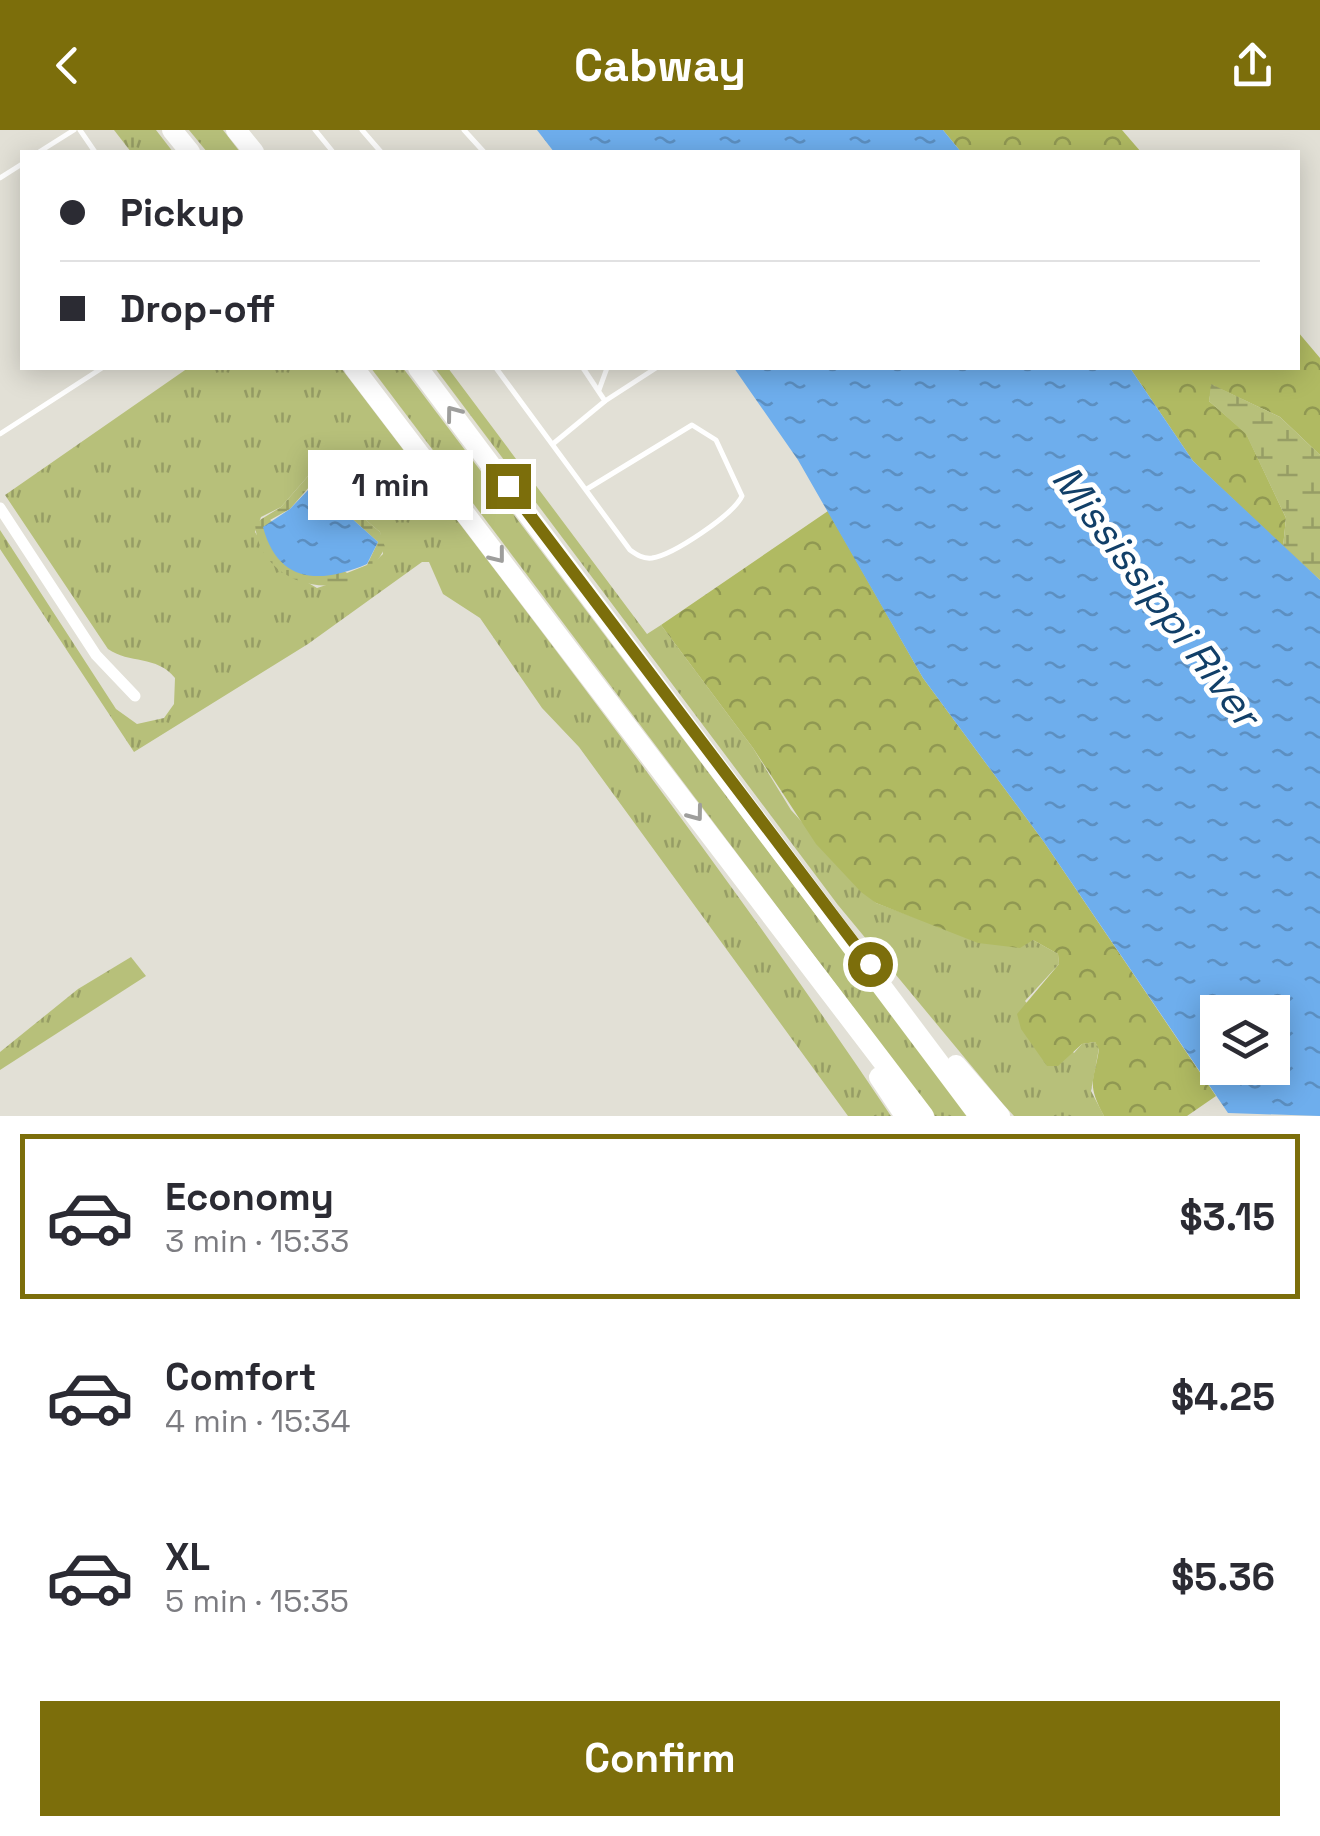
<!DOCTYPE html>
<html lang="en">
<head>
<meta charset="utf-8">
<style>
	:root { --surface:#fff; --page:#f2f2f3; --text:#2b2b33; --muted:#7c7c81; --line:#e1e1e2; --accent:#7c6e0b }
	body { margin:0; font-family:"Space Grotesk",sans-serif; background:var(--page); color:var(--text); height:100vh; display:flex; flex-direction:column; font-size:38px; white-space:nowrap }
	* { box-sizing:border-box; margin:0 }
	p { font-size:32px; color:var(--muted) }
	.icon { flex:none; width:55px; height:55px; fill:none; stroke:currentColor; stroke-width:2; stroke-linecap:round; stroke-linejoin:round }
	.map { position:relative; height:986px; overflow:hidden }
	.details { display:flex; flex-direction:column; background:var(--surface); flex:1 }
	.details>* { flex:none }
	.top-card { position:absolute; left:20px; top:20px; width:1280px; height:220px; border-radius:0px; box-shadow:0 5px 25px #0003; display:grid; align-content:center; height:220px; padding:0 40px; background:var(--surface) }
	.controls { position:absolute; left:1200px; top:865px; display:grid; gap:20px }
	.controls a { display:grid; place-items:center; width:90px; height:90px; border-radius:0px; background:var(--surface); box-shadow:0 5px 25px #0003; font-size:50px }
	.end { position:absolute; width:45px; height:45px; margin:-22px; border:12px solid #7c6e0b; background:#fff; box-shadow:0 0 0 5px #fff }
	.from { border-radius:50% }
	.bubble { position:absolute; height:70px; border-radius:0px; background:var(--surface); box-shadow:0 5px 25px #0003; font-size:32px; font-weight:700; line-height:70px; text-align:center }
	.top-card b { display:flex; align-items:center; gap:35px; height:95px; font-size:38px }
	.top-card b+b { border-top:2px solid var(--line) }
	.top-card i { width:25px; height:25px; background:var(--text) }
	ul { padding:18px 0 0; list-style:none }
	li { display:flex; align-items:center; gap:30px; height:165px; margin:0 20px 15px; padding:0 20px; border:5px solid transparent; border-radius:0px }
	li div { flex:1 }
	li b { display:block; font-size:38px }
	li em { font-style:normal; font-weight:700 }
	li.selected { border-color:var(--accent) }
	li>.icon { width:90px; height:90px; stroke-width:1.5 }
	.button { display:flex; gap:20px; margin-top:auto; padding:20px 40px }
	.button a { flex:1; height:115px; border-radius:0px; background:var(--accent); color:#fff; font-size:40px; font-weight:700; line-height:115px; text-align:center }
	header { display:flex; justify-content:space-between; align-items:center; height:130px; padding:0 40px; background:var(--accent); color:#fff; font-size:45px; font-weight:700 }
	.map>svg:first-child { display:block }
	.grass { fill:url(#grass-tufts); fill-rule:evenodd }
	.forest { fill:url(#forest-crowns) }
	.wetland { fill:url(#wetland-marsh); fill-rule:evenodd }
	.water { fill:url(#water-ripples); fill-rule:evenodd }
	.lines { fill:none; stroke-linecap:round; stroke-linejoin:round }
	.lane { stroke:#fff; stroke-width:5 }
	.street { stroke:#fff; stroke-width:11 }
	.highway { stroke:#fff; stroke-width:20 }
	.oneway { stroke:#9e9e9c }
	.route { stroke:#7c6e0b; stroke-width:12 }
	.labels { text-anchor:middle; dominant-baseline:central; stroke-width:10; stroke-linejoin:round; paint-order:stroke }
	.water-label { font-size:40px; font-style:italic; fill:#113f68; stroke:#fff }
</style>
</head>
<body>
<header><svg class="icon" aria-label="back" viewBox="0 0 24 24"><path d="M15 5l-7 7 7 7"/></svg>Cabway<svg class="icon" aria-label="share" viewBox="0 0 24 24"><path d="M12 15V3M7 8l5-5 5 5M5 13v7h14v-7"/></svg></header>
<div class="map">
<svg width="1320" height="986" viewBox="0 0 1320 986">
	<defs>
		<pattern id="grass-tufts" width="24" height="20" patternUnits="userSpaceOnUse" patternTransform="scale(2.5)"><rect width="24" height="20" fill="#b7c07a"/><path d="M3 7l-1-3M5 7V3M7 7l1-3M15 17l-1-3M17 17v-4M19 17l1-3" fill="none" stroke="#969d65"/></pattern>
		<pattern id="forest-crowns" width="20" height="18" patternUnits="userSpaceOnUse" patternTransform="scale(2.5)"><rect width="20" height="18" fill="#b0ba62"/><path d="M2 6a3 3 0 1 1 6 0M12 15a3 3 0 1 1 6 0" fill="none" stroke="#909852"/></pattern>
		<pattern id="wetland-marsh" width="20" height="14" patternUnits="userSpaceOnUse" patternTransform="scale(2.5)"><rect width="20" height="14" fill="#b7c07a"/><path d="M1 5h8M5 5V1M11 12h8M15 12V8" fill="none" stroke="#969d65"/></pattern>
		<pattern id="water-ripples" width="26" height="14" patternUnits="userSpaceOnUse" patternTransform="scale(2.5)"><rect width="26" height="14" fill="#6eaeed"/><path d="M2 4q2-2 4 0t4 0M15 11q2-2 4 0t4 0" fill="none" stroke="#5c8fc1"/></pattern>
	</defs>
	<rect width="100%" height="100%" fill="#e2e0d6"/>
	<!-- grass -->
	<g class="grass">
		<path d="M 114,0 L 156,0 L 173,22 L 131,22 Z"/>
		<path d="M 189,0 L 223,0 L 240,22 L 207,22 Z"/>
		<path d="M 188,238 L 341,238 C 528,484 719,729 891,986 L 848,986 L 579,617 L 542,578 L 480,488 L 443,464 L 429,432 L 422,432 L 308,514 L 134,622 L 0,419 L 0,400 L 116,579 L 137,594 L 164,588 L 174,574 L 175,548 C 157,525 129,534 108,519 L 5,365 ZM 316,337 L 343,348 L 355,381 L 380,402 L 383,424 L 363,443 L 317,458 L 274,433 L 255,402 L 261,387 L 281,377 Z"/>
		<path d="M 371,238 L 403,238 L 968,986 L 935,986 Z"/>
		<path d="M 435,238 L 448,238 L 647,504 L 661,495 L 753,618 L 791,680 L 876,773 L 927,792 L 1033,810 L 1058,824 L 1059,834 L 1025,871 L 1074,923 L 1082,914 L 1095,912 L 1099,918 L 1091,961 L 1104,986 L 1014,986 L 1003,974 L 838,775 Z"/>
		<path d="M 131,827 L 146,846 L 0,940 L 0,922 L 78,859 Z"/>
	</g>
	<!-- forest -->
	<g class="forest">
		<path d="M 943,0 L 1122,0 L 1141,22 L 961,22 Z"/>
		<path d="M 1298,202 L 1320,228 L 1320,325 L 1280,287 L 1212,255 L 1209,271 L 1246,303 L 1286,388 L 1283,417 L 1193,331 L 1130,238 L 1298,238 Z"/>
		<path d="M 828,381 L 923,548 L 1044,712 L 1216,966 L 1187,986 L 1104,986 C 1086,952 1094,952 1099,919 L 1095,912 L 1082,914 L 1058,936 L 1047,936 L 1021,899 L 1017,884 L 1059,834 L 1058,824 L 1033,810 L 1020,818 L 978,813 L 876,773 L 861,762 L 816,714 L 753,618 L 661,495 Z"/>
	</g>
	<!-- wetland -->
	<g class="wetland">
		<path d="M 1211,254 L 1280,287 L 1320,325 L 1320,450 L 1283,417 L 1286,388 L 1246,304 L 1209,271 Z"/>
		<path d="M 331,331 L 355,381 L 380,402 L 385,417 C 358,480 258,461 255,393 L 281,377 L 316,337 ZM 335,340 L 349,386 L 378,412 L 367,435 L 347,443 L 270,390 L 290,379 L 323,341 Z"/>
	</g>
	<!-- water -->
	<g class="water">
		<path d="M 537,0 L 943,0 L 961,22 L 554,22 Z"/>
		<path d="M 734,238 L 1130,238 L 1193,331 L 1320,450 L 1320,986 L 1228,983 L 1044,712 L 923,548 L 798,330 ZM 1272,882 L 1272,938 L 1218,938 L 1218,882 Z"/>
		<path d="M 329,338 L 337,344 L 349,386 L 378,412 L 367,434 C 321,454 278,454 263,397 L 290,379 Z"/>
	</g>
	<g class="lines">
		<!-- lane -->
		<g class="lane">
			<path d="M 80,0 L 95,22"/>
			<path d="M 315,0 L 333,22"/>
			<path d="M 362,0 L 381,22"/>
			<path d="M 464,0 L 484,22"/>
			<path d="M 39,22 L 74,0"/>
			<path d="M 0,48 L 22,34"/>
			<path d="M 496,238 L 630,420 C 637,425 643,429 652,428 C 673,425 733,385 742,366 L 716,310 L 692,295 L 587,359"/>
			<path d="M 599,260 L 607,238"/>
			<path d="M 605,271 L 656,238"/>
			<path d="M 0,304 L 102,238"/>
			<path d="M 554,313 L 605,271 L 583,238"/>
		</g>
		<!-- street -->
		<path class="street" d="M 0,378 L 96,525 L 135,566"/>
		<!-- highway -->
		<g class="highway">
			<path d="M 172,0 L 190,22"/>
			<path d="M 236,0 L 254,22"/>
			<path d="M 354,238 L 924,986"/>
			<path d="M 418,238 L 979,986"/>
			<path d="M 956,935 L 1000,986"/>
			<path d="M 879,947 L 905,986"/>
		</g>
	</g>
	<!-- one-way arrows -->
	<defs><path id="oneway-chevron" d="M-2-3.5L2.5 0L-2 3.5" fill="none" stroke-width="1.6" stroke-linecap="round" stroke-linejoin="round" transform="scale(2.5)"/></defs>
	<g class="oneway">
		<use href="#oneway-chevron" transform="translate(453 283) rotate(-127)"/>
		<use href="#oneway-chevron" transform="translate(498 426) rotate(52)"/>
		<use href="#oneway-chevron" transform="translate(696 684) rotate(53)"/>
	</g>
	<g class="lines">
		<!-- route -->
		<path class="route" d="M 508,356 L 870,834"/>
	</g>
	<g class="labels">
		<!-- water labels -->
		<g class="water-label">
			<text transform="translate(1156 466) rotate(53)">Mississippi River</text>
		</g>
	</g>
</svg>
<div class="controls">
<a><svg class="icon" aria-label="layers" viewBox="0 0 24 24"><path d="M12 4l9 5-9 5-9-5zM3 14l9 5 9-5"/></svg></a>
</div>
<i class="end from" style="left:870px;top:834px"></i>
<i class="end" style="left:508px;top:356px"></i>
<div class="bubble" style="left:308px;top:320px;width:165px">1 min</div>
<div class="top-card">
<b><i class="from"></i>Pickup</b>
<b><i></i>Drop-off</b>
</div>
</div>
<section class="details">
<ul>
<li class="selected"><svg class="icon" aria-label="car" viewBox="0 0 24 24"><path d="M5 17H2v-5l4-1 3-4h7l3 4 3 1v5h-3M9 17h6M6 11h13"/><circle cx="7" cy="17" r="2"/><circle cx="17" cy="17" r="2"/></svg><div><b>Economy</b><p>3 min · 15:33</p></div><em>$3.15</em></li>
<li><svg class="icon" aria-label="car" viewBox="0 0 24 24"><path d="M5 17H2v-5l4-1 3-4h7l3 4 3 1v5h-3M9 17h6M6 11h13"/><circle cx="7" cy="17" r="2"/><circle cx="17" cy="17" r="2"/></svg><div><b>Comfort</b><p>4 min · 15:34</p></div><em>$4.25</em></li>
<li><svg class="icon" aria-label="car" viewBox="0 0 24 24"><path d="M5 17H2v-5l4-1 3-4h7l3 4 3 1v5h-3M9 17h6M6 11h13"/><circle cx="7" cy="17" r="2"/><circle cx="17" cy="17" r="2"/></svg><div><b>XL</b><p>5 min · 15:35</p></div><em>$5.36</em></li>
</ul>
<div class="button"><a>Confirm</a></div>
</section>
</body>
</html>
